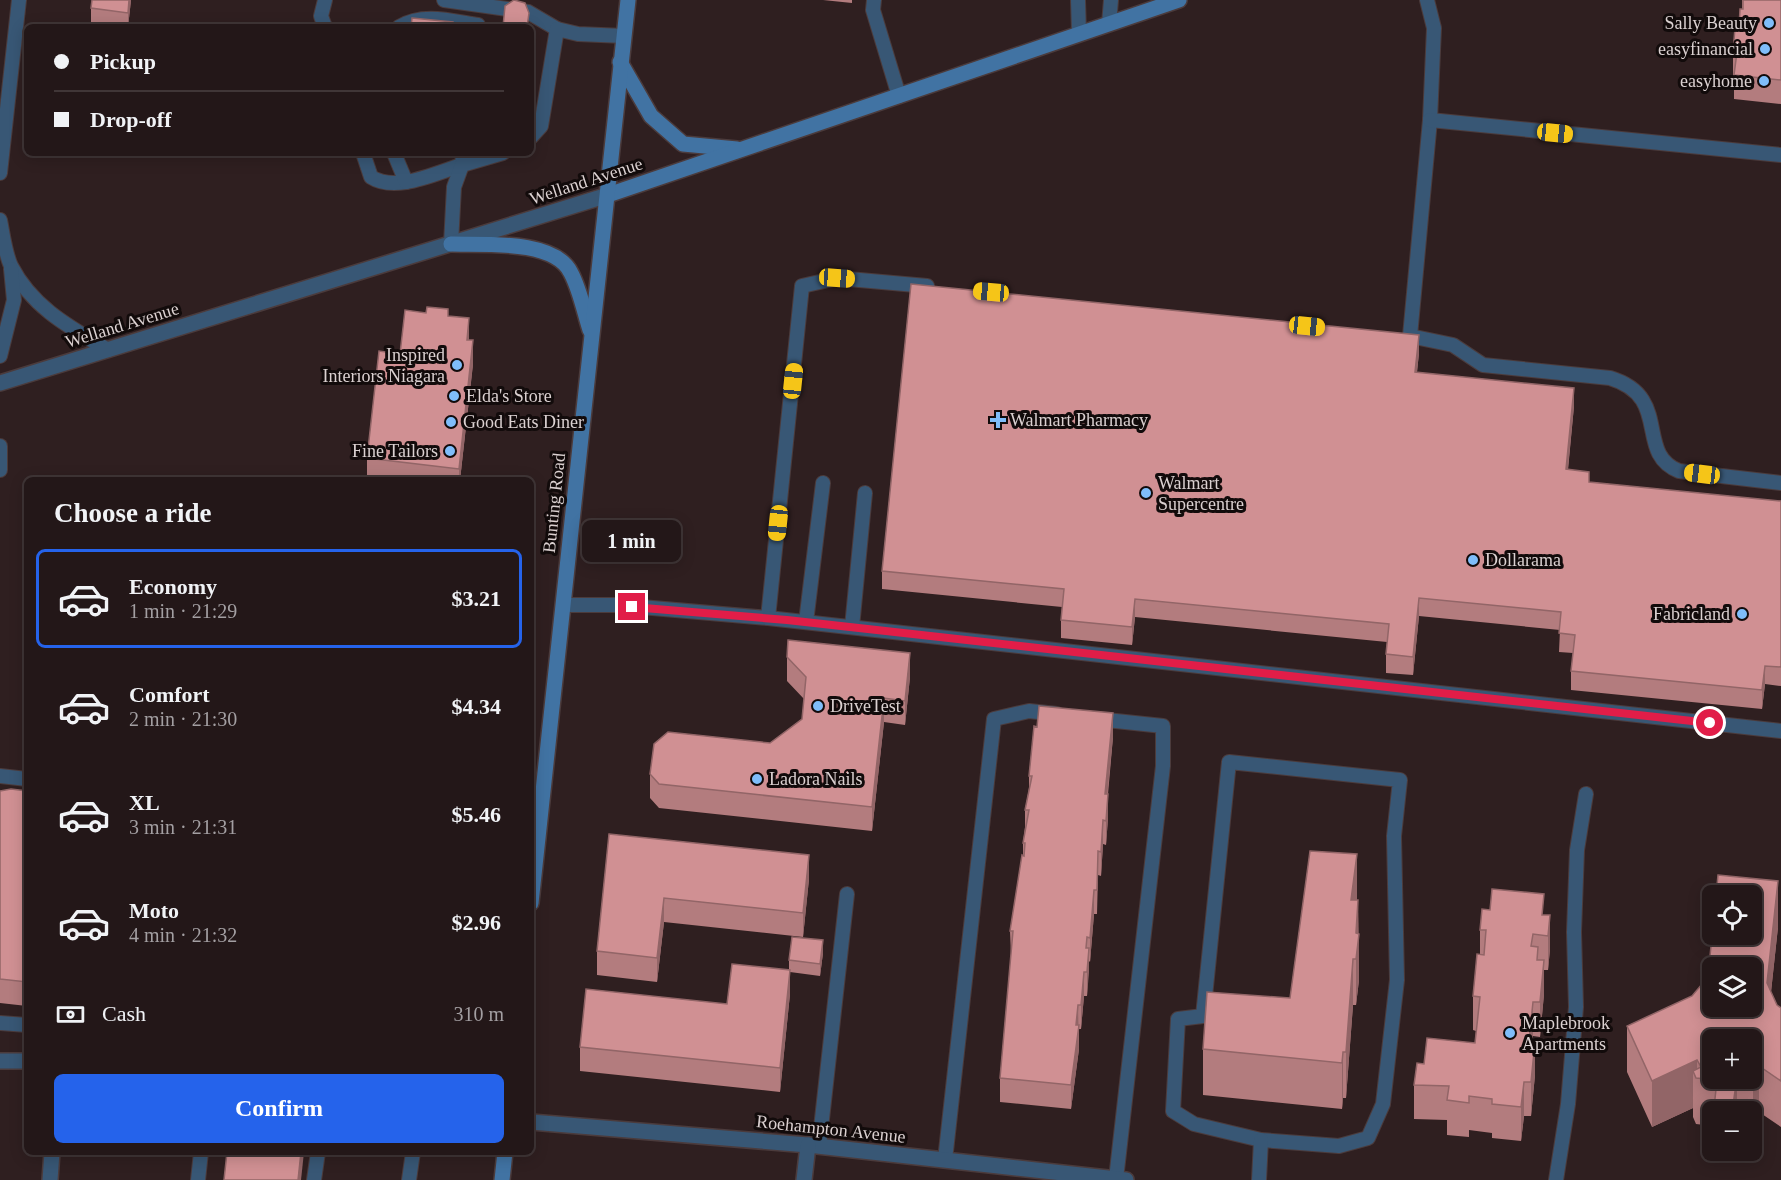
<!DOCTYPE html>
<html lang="en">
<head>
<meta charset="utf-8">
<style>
	:root { --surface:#231718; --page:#2b2021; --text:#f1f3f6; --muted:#a39fa2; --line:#403637; --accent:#2563eb }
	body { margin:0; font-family:Georgia,serif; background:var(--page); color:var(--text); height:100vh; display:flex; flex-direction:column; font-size:22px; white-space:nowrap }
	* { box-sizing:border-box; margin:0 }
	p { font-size:20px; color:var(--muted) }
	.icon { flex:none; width:33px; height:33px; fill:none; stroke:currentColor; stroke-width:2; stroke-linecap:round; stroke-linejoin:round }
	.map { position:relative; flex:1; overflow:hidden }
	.drawer { position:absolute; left:24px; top:477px; width:510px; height:678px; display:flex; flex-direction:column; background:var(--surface); border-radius:9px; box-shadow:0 3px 15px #0003,0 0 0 2px var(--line) }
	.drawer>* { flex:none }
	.banner { position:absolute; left:24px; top:24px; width:510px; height:132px; border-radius:9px; box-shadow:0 3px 15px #0003,0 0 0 2px var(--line); display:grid; align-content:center; height:132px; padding:0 30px; background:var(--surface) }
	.controls { position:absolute; left:1702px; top:885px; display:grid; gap:12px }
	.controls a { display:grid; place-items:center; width:60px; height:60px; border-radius:9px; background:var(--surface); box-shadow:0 3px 15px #0003,0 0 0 2px var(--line); font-size:30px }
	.end { position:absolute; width:27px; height:27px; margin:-14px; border:8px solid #e11d48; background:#fff; box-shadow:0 0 0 3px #fff }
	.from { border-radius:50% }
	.bubble { position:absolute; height:42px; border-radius:9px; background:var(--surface); box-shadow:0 3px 15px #0003,0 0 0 2px var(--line); font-size:20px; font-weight:600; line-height:42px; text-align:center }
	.car { position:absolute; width:18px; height:36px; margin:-18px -9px; border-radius:8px; box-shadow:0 0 4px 2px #0007; background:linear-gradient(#f5c518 24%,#345 0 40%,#f5c518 0 76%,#345 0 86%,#f5c518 0) }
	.banner b { display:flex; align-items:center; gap:21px; height:57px; font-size:22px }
	.banner b+b { border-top:2px solid var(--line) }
	.banner i { width:15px; height:15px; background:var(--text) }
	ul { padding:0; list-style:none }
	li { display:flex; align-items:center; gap:18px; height:99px; margin:0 12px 9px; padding:0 18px; border:3px solid transparent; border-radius:9px }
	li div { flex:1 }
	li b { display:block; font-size:22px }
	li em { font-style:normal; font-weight:600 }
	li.on { border-color:var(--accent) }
	li>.icon { width:54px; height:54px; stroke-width:1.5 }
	h2 { padding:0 30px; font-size:27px; line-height:72px }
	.pay { display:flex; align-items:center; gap:15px; height:66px; padding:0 30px; font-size:22px }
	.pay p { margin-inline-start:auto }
	.action { display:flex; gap:12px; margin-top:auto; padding:12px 30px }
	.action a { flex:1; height:69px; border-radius:9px; background:var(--accent); color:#fff; font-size:24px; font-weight:600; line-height:69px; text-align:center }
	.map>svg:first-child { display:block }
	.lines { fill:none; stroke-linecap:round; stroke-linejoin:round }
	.service-casing { stroke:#4b3b3c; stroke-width:16 }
	.minor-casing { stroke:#4b3b3c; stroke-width:18 }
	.tertiary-casing { stroke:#4b3b3c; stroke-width:18 }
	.secondary-casing { stroke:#4b3b3c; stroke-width:18 }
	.service { stroke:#385775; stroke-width:14 }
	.minor { stroke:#385775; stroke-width:15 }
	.tertiary { stroke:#385775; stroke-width:15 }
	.secondary { stroke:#4173a3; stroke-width:15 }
	.wall { fill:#b37c7e; fill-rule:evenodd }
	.shaded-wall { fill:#926567 }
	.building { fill:#d09093; stroke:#926567; stroke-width:1.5; fill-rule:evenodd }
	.route { stroke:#e11d48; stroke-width:8 }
	.poi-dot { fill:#7fbdfa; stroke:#120b0b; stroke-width:2 }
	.labels { text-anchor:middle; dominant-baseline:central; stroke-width:6; stroke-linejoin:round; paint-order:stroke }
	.poi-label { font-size:18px; fill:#dbd1d1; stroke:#120b0b; text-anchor:start }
	.street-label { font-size:18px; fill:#dbd1d1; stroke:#120b0b }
</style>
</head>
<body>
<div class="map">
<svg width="1781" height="1180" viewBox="0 0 1781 1180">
	<rect width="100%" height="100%" fill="#2f1f20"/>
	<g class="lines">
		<defs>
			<g id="service">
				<path d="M 444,0 L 528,12 L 557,29"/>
				<path d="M 874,0 L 873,10 L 899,96"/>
				<path d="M 1078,0 L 1079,33"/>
				<path d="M 1427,0 L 1434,28 L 1430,120 L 1410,336 L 1453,345 L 1483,365 L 1610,378 C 1673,397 1634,453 1679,471 L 1781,483"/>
				<path d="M 1109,24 L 1111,0"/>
				<path d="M 325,27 L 321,16 L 325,0"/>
				<path d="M 399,27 C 423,12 452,21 478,25"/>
				<path d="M 1430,120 L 1781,155"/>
				<path d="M 531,137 L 541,126 L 557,29 L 578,34 L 624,36"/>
				<path d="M 363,153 L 371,177 C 396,193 435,173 462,165 L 463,153"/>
				<path d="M 394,153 L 406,182"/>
				<path d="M 0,173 L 19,0"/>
				<path d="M 0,220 C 3,235 5,253 11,266 C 32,307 69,327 108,350"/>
				<path d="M 451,244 L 454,187 L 462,165 L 503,153"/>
				<path d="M 0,356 L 14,300 L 11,269"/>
				<path d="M 0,446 L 0,470"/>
				<path d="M 563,605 L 618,605 L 768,618 L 802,286 L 837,278 L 927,286"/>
				<path d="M 768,618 L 1781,731"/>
				<path d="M 806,622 L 823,483"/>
				<path d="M 852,627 L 865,493"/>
				<path d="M 1097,719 L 1163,726 L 1163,766 L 1116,1179"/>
				<path d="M 1229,762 L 1400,780 L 1394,836 L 1397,980 L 1383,1104 L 1368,1138 L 1339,1146 L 1261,1140 L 1194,1124 L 1173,1111 L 1178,1019 L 1203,1016 Z"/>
				<path d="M 0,776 L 27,779"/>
				<path d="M 0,1023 L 27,1025"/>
				<path d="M 819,1146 L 847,894"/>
				<path d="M 945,1160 L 994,719 L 1029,711 L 1057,714"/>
				<path d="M 198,1180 L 201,1152"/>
				<path d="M 314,1180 L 318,1152"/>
				<path d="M 409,1180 L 413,1152"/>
				<path d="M 1259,1180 L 1261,1140"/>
				<path d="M 1556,1180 L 1568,1104 L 1576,1007 L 1574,932 L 1577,850 L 1586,794"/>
			</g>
			<g id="minor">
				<path d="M 0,1061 L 27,1061"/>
				<path d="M 531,1122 L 808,1145 L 1126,1180"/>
				<path d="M 50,1180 L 52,1152"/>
				<path d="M 804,1180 L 808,1145"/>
			</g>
			<path id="tertiary" d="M 0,383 L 608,195"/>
			<g id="secondary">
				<path d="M 620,62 L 651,116 L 683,144 L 737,149"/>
				<path d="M 608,195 L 1179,0"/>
				<path d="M 451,244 C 482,245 555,239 571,273 C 580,290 584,311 590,330"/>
				<path d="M 531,903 L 628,0"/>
				<path d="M 502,1180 L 505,1152"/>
			</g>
		</defs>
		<!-- service casing -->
		<use href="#service" class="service-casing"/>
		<!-- minor casing -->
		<use href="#minor" class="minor-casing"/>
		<!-- tertiary casing -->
		<use href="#tertiary" class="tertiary-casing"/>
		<!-- secondary casing -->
		<use href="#secondary" class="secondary-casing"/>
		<!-- service -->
		<use href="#service" class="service"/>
		<!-- minor -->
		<use href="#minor" class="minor"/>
		<!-- tertiary -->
		<use href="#tertiary" class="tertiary"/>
		<!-- secondary -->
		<use href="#secondary" class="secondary"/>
	</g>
	<!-- wall -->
	<g class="wall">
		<path d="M 131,0 L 128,27 L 91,27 L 91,8 Z"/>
		<path d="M 823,0 L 852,0 L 852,3 Z"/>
		<path d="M 1742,0 L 1781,0 L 1781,104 L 1734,99 L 1734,76 L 1733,76 L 1733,52 L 1742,9 Z"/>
		<path d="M 448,316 L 469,340 L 473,364 L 460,480 L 367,480 L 367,458 L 400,354 Z"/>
		<path d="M 1419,353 L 1417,372 L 1574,406 L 1568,470 L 1589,482 L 1781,501 L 1781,686 L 1765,684 L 1762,709 L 1571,690 L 1571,671 L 1573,653 L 1559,652 L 1560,630 L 1419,616 L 1413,675 L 1386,673 L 1386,654 L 1387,642 L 1135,617 L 1132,645 L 1061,638 L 1061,620 L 1062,607 L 882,589 L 882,571 Z"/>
		<path d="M 787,657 L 910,677 L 905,725 L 884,722 L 872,831 L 659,808 L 650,798 L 650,774 L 770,743 L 802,719 L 804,699 L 787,681 Z"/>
		<path d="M 1113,737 L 1108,794 L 1108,818 L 1106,845 L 1103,844 L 1101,876 L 1098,875 L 1097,914 L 1094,914 L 1090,962 L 1089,961 L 1087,996 L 1084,996 L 1081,1029 L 1079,1029 L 1079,1049 L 1071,1109 L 1000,1102 L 1000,1078 L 1011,955 L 1010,931 L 1023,856 L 1023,843 L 1025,827 L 1025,810 L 1029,788 L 1029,776 Z"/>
		<path d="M 0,791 L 27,791 L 27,1006 L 0,1003 Z"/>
		<path d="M 609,834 L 809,879 L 803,937 L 664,922 L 657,982 L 597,975 L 597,951 Z"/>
		<path d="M 1357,900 L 1358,900 L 1359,980 L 1356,1005 L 1353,1005 L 1346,1098 L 1343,1098 L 1342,1109 L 1203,1095 L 1203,1049 L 1290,998 Z"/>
		<path d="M 1544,915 L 1550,915 L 1550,949 L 1548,970 L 1544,970 L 1544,994 L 1540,1037 L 1533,1036 L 1533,1041 L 1535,1075 L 1531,1116 L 1524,1116 L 1521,1141 L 1492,1138 L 1492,1133 L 1469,1130 L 1469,1137 L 1447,1135 L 1447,1120 L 1414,1119 L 1414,1085 L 1424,1064 L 1475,1043 L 1476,1031 L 1473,1030 L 1473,996 L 1480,954 L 1480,930 Z"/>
		<path d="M 1778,927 L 1771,992 L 1777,1005 L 1781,1008 L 1781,1127 L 1759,1112 L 1753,1121 L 1752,1120 L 1752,1112 L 1713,1112 L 1713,1126 L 1696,1124 L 1693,1117 L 1693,1108 L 1652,1127 L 1627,1072 L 1627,1026 L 1692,996 ZM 1752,1040 L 1752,1078 L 1713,1078 Z"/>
		<path d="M 823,953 L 820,976 L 790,972 L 790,994 L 780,1092 L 580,1071 L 580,1047 L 727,1004 L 789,969 L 789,960 Z"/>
		<path d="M 1714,1150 L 1733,1150 L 1732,1157 L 1714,1154 Z"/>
	</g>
	<!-- shaded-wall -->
	<g class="shaded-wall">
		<path d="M 129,0 L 131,0 L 128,27 L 128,13 Z"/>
		<path d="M 469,318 L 469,342 L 467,340 Z"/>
		<path d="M 1419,335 L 1419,353 L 1415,390 L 1415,372 Z"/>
		<path d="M 473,340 L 473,364 L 460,480 L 459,480 L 459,469 Z"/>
		<path d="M 1574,388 L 1574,406 L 1566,488 L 1566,469 Z"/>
		<path d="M 1419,598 L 1419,616 L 1413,675 L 1413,657 Z"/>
		<path d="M 1135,599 L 1135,617 L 1132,645 L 1132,627 Z"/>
		<path d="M 910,653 L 910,677 L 905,725 L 905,701 Z"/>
		<path d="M 1765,666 L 1765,684 L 1762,709 L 1762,690 Z"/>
		<path d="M 884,698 L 884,722 L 872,831 L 872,807 Z"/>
		<path d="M 1113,713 L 1113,737 L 1105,818 L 1105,794 Z"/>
		<path d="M 1108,794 L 1108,818 L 1106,845 L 1106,821 Z"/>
		<path d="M 1103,820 L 1103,844 L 1101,876 L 1101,852 Z"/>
		<path d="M 1357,854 L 1357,900 L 1351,900 Z"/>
		<path d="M 809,855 L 809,879 L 803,937 L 803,913 Z"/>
		<path d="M 1778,881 L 1778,927 L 1767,1029 L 1767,983 Z"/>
		<path d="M 1094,890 L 1094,914 L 1090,962 L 1090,938 Z"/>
		<path d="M 664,898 L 664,922 L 657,982 L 657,958 Z"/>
		<path d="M 1358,900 L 1359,980 L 1356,1005 L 1356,933 Z"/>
		<path d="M 1550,915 L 1550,949 L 1548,970 L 1548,936 Z"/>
		<path d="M 823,940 L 823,953 L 820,976 L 820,964 Z"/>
		<path d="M 1089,948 L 1089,972 L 1087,996 L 1087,972 Z"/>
		<path d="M 1353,959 L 1353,1005 L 1346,1098 L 1346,1052 Z"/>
		<path d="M 1544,960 L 1544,994 L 1540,1037 L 1540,1002 Z"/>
		<path d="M 790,970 L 790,994 L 780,1092 L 780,1068 Z"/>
		<path d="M 1084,972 L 1084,996 L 1081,1029 L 1081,1005 Z"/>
		<path d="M 1533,1002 L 1533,1036 L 1529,1074 L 1529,1040 Z"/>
		<path d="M 1078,1005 L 1079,1049 L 1071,1109 L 1071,1085 Z"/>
		<path d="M 1535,1041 L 1535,1075 L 1531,1116 L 1531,1082 Z"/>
		<path d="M 1343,1052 L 1343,1098 L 1342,1109 L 1342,1063 Z"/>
		<path d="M 1697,1060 L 1697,1078 L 1693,1071 L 1693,1108 L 1652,1127 L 1652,1081 Z"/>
		<path d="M 1759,1066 L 1759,1112 L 1753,1121 L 1753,1075 Z"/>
		<path d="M 1737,1078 L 1737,1112 L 1732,1112 Z"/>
		<path d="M 1524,1082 L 1524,1116 L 1521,1141 L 1521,1107 Z"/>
		<path d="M 301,1152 L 304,1152 L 301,1180 L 298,1180 Z"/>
	</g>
	<!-- building -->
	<g class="building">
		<path d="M 92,0 L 129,0 L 128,13 L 91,8 Z"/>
		<path d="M 514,0 L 525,3 L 529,13 L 527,27 L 503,27 L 505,6 Z"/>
		<path d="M 1743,0 L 1781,0 L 1781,80 L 1734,75 L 1737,52 L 1733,52 L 1735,28 L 1739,28 L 1740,9 L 1743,9 Z"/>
		<path d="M 412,18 L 453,22 L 453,27 L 411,27 Z"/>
		<path d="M 911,284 L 1419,335 L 1415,372 L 1574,388 L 1566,469 L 1589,472 L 1589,482 L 1781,501 L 1781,667 L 1765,666 L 1762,690 L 1571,671 L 1575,635 L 1559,633 L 1561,612 L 1419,598 L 1413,657 L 1386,654 L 1389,624 L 1135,599 L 1132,627 L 1061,620 L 1064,589 L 882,571 Z"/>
		<path d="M 427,307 L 448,309 L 448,316 L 469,318 L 467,340 L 473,340 L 459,469 L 367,458 L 379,351 L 400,354 L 405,310 L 426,313 Z"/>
		<path d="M 788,640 L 910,653 L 905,701 L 884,698 L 872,807 L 659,784 L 650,774 L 654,744 L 668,732 L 770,743 L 802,719 L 806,677 L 787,657 Z"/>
		<path d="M 1039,706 L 1113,713 L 1105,794 L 1108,794 L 1106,821 L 1103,820 L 1101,852 L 1098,851 L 1097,890 L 1094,890 L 1090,938 L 1087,937 L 1086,948 L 1089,948 L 1087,972 L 1084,972 L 1081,1005 L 1078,1005 L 1076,1025 L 1079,1025 L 1071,1085 L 1000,1078 L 1013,931 L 1010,931 L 1022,855 L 1024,856 L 1025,843 L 1023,843 L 1029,810 L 1025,810 L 1032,776 L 1029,776 L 1034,726 L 1037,727 Z"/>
		<path d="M 11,789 L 27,791 L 27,982 L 0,979 L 0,791 Z"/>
		<path d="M 609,834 L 809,855 L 803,913 L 664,898 L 657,958 L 597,951 Z"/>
		<path d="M 1310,851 L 1357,854 L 1351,900 L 1358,900 L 1356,933 L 1359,934 L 1356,959 L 1353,959 L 1346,1052 L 1343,1052 L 1342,1063 L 1203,1049 L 1207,992 L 1290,998 Z"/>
		<path d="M 1718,875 L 1778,881 L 1767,983 L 1777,1005 L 1781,1008 L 1781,1081 L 1759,1066 L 1752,1075 L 1752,1040 L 1713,1040 L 1713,1078 L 1737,1078 L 1732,1111 L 1714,1108 L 1717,1080 L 1696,1078 L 1693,1071 L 1701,1067 L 1697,1060 L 1652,1081 L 1627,1026 L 1692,996 L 1708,977 L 1713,925 L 1713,934 L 1752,934 L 1752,896 L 1716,896 ZM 1713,968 L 1752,968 L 1752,1006 L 1713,1006 Z"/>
		<path d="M 1492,889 L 1544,894 L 1542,915 L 1550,915 L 1548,936 L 1533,934 L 1531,946 L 1538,947 L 1537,960 L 1544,960 L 1540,1002 L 1533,1002 L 1529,1040 L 1535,1041 L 1531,1082 L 1524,1082 L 1521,1107 L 1492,1104 L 1492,1099 L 1469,1096 L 1469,1103 L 1447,1100 L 1449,1086 L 1414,1085 L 1417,1063 L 1424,1064 L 1427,1038 L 1475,1043 L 1480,997 L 1473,996 L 1477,954 L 1484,955 L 1486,930 L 1480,930 L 1482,909 L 1490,910 Z"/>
		<path d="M 792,937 L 823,940 L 820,964 L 789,960 Z"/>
		<path d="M 732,964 L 790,970 L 780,1068 L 580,1047 L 586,989 L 727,1004 Z"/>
		<path d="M 227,1152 L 301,1152 L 298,1180 L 224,1180 Z"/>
	</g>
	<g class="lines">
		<!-- route -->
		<path class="route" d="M 632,607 L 787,620 L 1710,723"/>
	</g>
	<!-- markers -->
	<g class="poi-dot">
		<circle cx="1769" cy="23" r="6"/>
		<circle cx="1765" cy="49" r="6"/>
		<circle cx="1764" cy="81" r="6"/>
		<circle cx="457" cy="365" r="6"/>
		<circle cx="454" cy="396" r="6"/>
		<path d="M995 411h6v6h6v6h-6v6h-6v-6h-6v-6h6z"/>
		<circle cx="451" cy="422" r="6"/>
		<circle cx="450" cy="451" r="6"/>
		<circle cx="1146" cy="493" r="6"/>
		<circle cx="1473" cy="560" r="6"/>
		<circle cx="1742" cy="614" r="6"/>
		<circle cx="818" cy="706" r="6"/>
		<circle cx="757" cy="779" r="6"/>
		<circle cx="1510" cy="1033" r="6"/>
	</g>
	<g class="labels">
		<!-- poi labels -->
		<g class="poi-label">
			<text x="1757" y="23" text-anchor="end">Sally Beauty</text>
			<text x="1753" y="49" text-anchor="end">easyfinancial</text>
			<text x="1752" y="81" text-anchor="end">easyhome</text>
			<text x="445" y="355" text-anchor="end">Inspired<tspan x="445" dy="21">Interiors Niagara</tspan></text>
			<text x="466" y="396">Elda's Store</text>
			<text x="1010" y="420">Walmart Pharmacy</text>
			<text x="463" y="422">Good Eats Diner</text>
			<text x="438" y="451" text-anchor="end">Fine Tailors</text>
			<text x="1158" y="483">Walmart<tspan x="1158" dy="21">Supercentre</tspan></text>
			<text x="1485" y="560">Dollarama</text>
			<text x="1730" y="614" text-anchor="end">Fabricland</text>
			<text x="830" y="706">DriveTest</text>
			<text x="769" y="779">Ladora Nails</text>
			<text x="1522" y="1023">Maplebrook<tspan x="1522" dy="21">Apartments</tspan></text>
		</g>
		<!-- street labels -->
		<g class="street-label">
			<text transform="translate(586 181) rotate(-18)">Welland Avenue</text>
			<text transform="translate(122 325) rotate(-17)">Welland Avenue</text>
			<text transform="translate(554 503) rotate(-84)">Bunting Road</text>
			<text transform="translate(831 1129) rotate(6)">Roehampton Avenue</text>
		</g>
	</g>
</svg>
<div class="controls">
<a><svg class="icon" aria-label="locate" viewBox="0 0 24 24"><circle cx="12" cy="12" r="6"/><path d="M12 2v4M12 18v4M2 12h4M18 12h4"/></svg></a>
<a><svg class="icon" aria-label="layers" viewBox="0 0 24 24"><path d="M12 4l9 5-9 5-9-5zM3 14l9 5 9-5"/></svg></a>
<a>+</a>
<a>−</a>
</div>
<i class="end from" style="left:1710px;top:723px"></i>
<i class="end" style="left:632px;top:607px"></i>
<div class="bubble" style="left:582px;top:520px;width:99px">1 min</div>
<i class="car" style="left:1555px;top:133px;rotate:96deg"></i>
<i class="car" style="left:837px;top:278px;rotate:94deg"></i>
<i class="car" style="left:991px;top:292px;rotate:275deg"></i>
<i class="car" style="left:1307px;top:326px;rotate:96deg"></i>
<i class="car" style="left:793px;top:381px;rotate:6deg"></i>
<i class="car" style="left:1702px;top:474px;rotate:277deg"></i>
<i class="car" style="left:778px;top:523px;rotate:186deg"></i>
<div class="banner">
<b><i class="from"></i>Pickup</b>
<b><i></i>Drop-off</b>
</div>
<section class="drawer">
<h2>Choose a ride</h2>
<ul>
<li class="on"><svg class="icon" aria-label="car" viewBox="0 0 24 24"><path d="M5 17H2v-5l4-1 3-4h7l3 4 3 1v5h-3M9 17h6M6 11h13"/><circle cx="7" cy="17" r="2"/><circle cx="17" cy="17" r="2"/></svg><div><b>Economy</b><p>1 min · 21:29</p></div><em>$3.21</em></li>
<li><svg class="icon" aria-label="car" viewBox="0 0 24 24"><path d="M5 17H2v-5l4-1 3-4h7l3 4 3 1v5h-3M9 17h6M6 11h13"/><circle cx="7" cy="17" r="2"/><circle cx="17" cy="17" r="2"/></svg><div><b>Comfort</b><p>2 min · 21:30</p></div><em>$4.34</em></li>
<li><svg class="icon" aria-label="car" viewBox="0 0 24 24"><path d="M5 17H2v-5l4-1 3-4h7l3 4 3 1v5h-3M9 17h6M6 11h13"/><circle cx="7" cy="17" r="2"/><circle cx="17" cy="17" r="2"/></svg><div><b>XL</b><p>3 min · 21:31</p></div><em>$5.46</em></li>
<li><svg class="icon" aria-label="car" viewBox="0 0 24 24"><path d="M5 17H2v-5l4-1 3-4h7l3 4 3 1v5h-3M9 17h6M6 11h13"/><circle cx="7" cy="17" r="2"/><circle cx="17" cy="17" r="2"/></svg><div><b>Moto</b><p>4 min · 21:32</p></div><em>$2.96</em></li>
</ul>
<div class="pay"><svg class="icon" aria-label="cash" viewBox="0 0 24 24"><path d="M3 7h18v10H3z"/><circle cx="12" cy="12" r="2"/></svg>Cash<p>310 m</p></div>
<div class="action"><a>Confirm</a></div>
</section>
</div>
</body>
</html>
